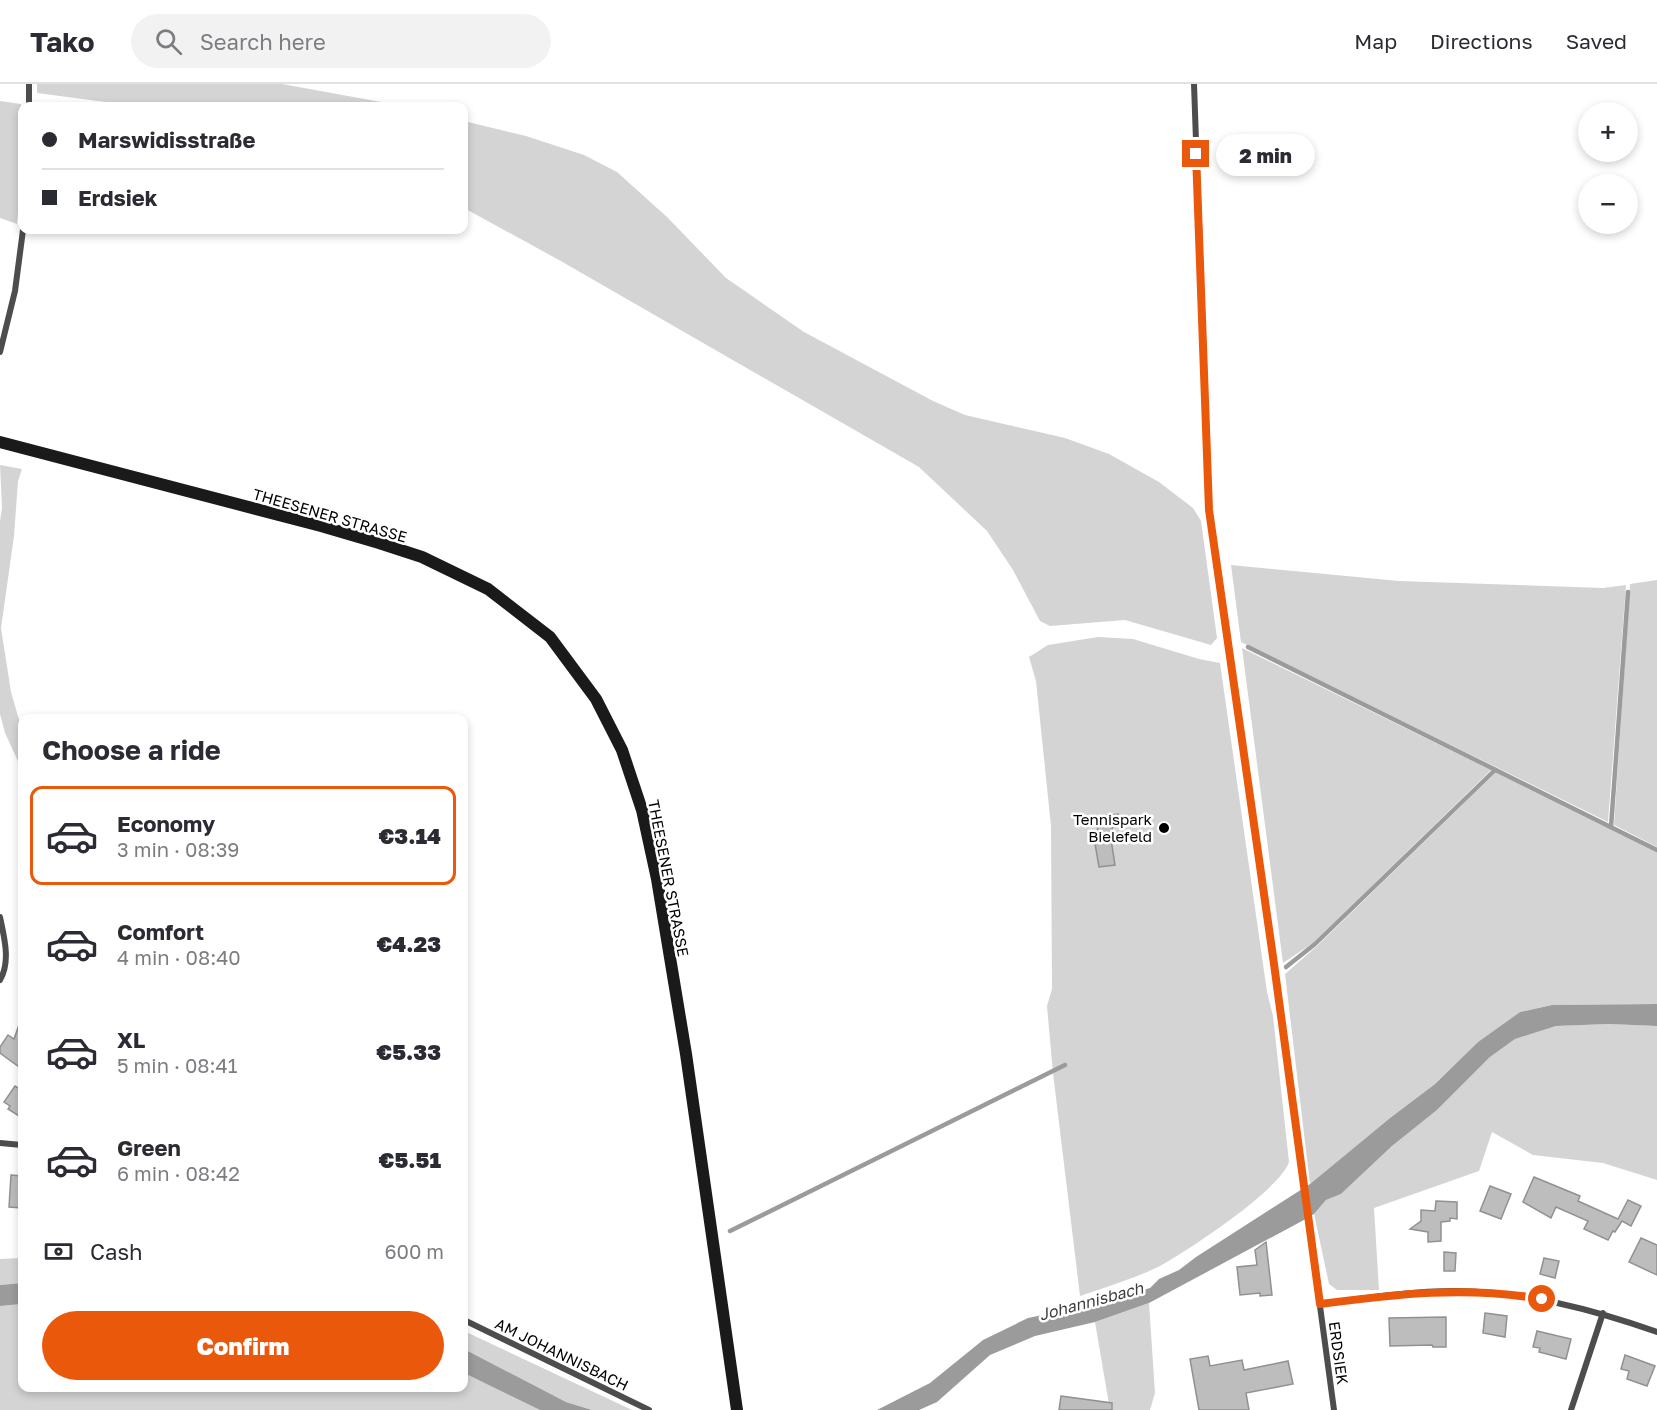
<!DOCTYPE html>
<html lang="en">
<head>
<meta charset="utf-8">
<style>
	:root { --surface:#fff; --page:#f2f2f3; --text:#2b2b33; --muted:#7c7c81; --line:#e1e1e2; --accent:#ea580c }
	body { margin:0; font-family:"Golos Text",sans-serif; background:var(--page); color:var(--text); height:100vh; display:flex; flex-direction:column; font-size:22px; white-space:nowrap }
	* { box-sizing:border-box; margin:0 }
	p { font-size:20px; color:var(--muted) }
	.icon { flex:none; width:33px; height:33px; fill:none; stroke:currentColor; stroke-width:2; stroke-linecap:round; stroke-linejoin:round }
	.map { position:relative; flex:1; overflow:hidden }
	.sheet { position:absolute; left:18px; top:630px; width:450px; height:678px; display:flex; flex-direction:column; background:var(--surface); border-radius:12px; box-shadow:0 3px 9px #0003 }
	.sheet>* { flex:none }
	.hud { position:absolute; left:18px; top:18px; width:450px; height:132px; border-radius:12px; box-shadow:0 3px 9px #0003; display:grid; align-content:center; height:132px; padding:0 24px; background:var(--surface) }
	.tools { position:absolute; left:1578px; top:18px; display:grid; gap:12px }
	.tools a { display:grid; place-items:center; width:60px; height:60px; border-radius:50%; background:var(--surface); box-shadow:0 3px 9px #0003; font-size:30px }
	.end { position:absolute; width:27px; height:27px; margin:-14px; border:8px solid #ea580c; background:#fff; box-shadow:0 0 0 3px #fff }
	.from { border-radius:50% }
	.bubble { position:absolute; height:42px; border-radius:21px; background:var(--surface); box-shadow:0 3px 9px #0003; font-size:20px; font-weight:800; line-height:42px; text-align:center }
	.hud b { display:flex; align-items:center; gap:21px; height:57px; font-size:22px }
	.hud b+b { border-top:2px solid var(--line) }
	.hud i { width:15px; height:15px; background:var(--text) }
	ul { padding:0; list-style:none }
	li { display:flex; align-items:center; gap:18px; height:99px; margin:0 12px 9px; padding:0 12px; border:3px solid transparent; border-radius:12px }
	li div { flex:1 }
	li b { display:block; font-size:22px }
	li em { font-style:normal; font-weight:800 }
	li.selected { border-color:var(--accent) }
	li>.icon { width:54px; height:54px; stroke-width:1.5 }
	h2 { padding:0 24px; font-size:27px; line-height:72px }
	.pay { display:flex; align-items:center; gap:15px; height:66px; padding:0 24px; font-size:22px }
	.pay p { margin-inline-start:auto }
	.cta { display:flex; gap:12px; margin-top:auto; padding:12px 24px }
	.cta a { flex:1; height:69px; border-radius:36px; background:var(--accent); color:#fff; font-size:24px; font-weight:800; line-height:69px; text-align:center }
	header { display:flex; align-items:center; gap:36px; box-sizing:border-box; height:84px; padding:0 30px; background:var(--surface); border-bottom:2px solid var(--line) }
	header strong { font-size:28px }
	nav { display:flex; gap:33px; margin-inline-start:auto; font-size:21px }
	.search { width:420px; height:54px; background:var(--page); display:flex; align-items:center; gap:15px; box-sizing:border-box; padding:0 21px; border-radius:33px; color:var(--muted); font-size:22px }
	.map>svg:first-child { display:block }
	.green { fill:#d4d4d4 }
	.water { fill:#9b9b9b }
	.lines { fill:none; stroke-linecap:round; stroke-linejoin:round }
	.stream { stroke:#9b9b9b; stroke-width:4.5 }
	.building { fill:#bdbdbd; stroke:#919191; stroke-width:1.5 }
	.street { stroke:#4d4d4d; stroke-width:6 }
	.secondary { stroke:#1a1a1a; stroke-width:12 }
	.route { stroke:#ea580c; stroke-width:8 }
	.poi-dot { fill:#000; stroke:#fff; stroke-width:2 }
	.labels { text-anchor:middle; dominant-baseline:central; stroke-width:5; stroke-linejoin:round; paint-order:stroke }
	.street-label { font-size:15px; fill:#000; stroke:#fff }
	.poi-label { font-size:15px; fill:#000; stroke:#fff; text-anchor:end }
	.water-label { font-size:16px; font-style:italic; fill:#3c3c3c; stroke:#fff }
</style>
</head>
<body>
<header>
<strong>Tako</strong>
<div class="search"><svg class="icon" aria-label="search" viewBox="0 0 24 24"><circle cx="10" cy="10" r="6"/><path d="M15 15l6 6"/></svg>Search here</div>
<nav><a>Map</a><a>Directions</a><a>Saved</a></nav>
</header>
<div class="map">
<svg width="1657" height="1326" viewBox="0 0 1657 1326">
	<rect width="100%" height="100%" fill="#fff"/>
	<!-- green -->
	<g class="green">
		<path d="M 37,0 L 282,0 L 403,22 L 136,22 L 37,9 Z"/>
		<path d="M 0,17 L 21,20 L 21,93 L 17,140 L 0,134 Z"/>
		<path d="M 464,37 L 526,52 L 584,71 L 617,88 L 667,133 L 726,194 L 804,248 L 933,317 L 965,331 L 1065,354 L 1109,370 L 1159,398 L 1193,424 L 1201,437 L 1217,554 L 1211,561 L 1125,536 L 1050,542 L 1040,537 L 1013,486 L 987,447 L 919,383 L 559,176 L 464,124 Z"/>
		<path d="M 0,381 L 22,385 L 18,397 L 14,452 L 1,544 L 11,608 L 22,646 L 22,686 L 5,649 L 0,630 L 0,437 L 2,424 Z"/>
		<path d="M 1231,481 L 1399,497 L 1603,504 L 1626,501 L 1608,738 L 1241,558 Z"/>
		<path d="M 1657,496 L 1657,763 L 1614,741 L 1630,500 Z"/>
		<path d="M 1098,553 L 1133,555 L 1199,575 L 1220,579 L 1267,908 L 1273,932 L 1289,1078 C 1279,1107 1187,1167 1158,1183 C 1133,1195 1106,1203 1080,1212 L 1053,989 L 1047,922 L 1052,905 L 1051,742 L 1036,597 L 1029,573 L 1048,561 Z"/>
		<path d="M 1242,564 L 1491,686 L 1313,859 L 1283,879 Z"/>
		<path d="M 1496,688 L 1657,767 L 1657,920 L 1552,921 L 1520,928 L 1478,958 L 1435,1000 L 1390,1034 L 1310,1100 L 1285,890 L 1317,862 Z"/>
		<path d="M 1609,940 L 1657,942 L 1657,1096 L 1603,1079 L 1533,1071 L 1492,1048 L 1479,1087 L 1374,1124 L 1379,1206 L 1337,1206 L 1329,1200 L 1314,1130 L 1326,1116 L 1341,1110 L 1392,1062 L 1437,1026 L 1490,973 L 1515,955 L 1556,942 Z"/>
		<path d="M 22,1174 L 22,1199 L 0,1201 L 0,1175 Z"/>
		<path d="M 1149,1219 L 1155,1309 L 1150,1326 L 1110,1326 L 1095,1238 Z"/>
		<path d="M 22,1220 L 22,1304 L 464,1304 L 464,1289 L 540,1326 L 0,1326 L 0,1222 Z"/>
		<path d="M 464,1247 L 613,1317 L 632,1326 L 592,1326 L 566,1318 L 464,1265 Z"/>
	</g>
	<!-- water -->
	<g class="water">
		<path d="M 1657,920 L 1657,942 L 1609,940 L 1556,942 L 1515,955 L 1490,973 L 1437,1026 L 1392,1062 L 1341,1110 L 1326,1116 L 1314,1130 L 1302,1137 L 1149,1219 L 1095,1238 L 1035,1252 L 990,1271 L 937,1318 L 919,1326 L 877,1326 L 930,1299 L 983,1256 L 1028,1234 L 1082,1223 L 1150,1204 L 1159,1195 L 1179,1186 L 1196,1173 L 1310,1100 L 1390,1034 L 1435,1000 L 1478,958 L 1520,928 L 1552,921 Z"/>
		<path d="M 22,1199 L 22,1220 L 0,1222 L 0,1201 Z"/>
		<path d="M 464,1265 L 566,1318 L 592,1326 L 540,1326 L 464,1289 Z"/>
	</g>
	<g class="lines">
		<!-- stream -->
		<g class="stream">
			<path d="M 1248,563 L 1657,766"/>
			<path d="M 1611,743 L 1628,508"/>
			<path d="M 1286,883 L 1315,860 L 1495,686"/>
			<path d="M 730,1147 L 1065,981"/>
		</g>
	</g>
	<!-- building -->
	<g class="building">
		<path d="M 1118,730 L 1120,742 L 1112,743 L 1113,749 L 1110,749 L 1115,781 L 1099,783 L 1093,748 L 1098,747 L 1095,733 Z"/>
		<path d="M 21,935 L 22,935 L 22,985 L 0,969 L 0,963 L 8,951 L 14,955 Z"/>
		<path d="M 22,1001 L 22,1034 L 8,1025 L 10,1022 L 4,1018 L 15,1002 L 20,1005 Z"/>
		<path d="M 11,1091 L 22,1092 L 22,1124 L 9,1123 Z"/>
		<path d="M 1534,1093 L 1580,1112 L 1578,1117 L 1618,1135 L 1628,1116 L 1641,1122 L 1631,1142 L 1622,1137 L 1615,1148 L 1613,1147 L 1608,1156 L 1584,1145 L 1588,1137 L 1556,1123 L 1551,1134 L 1523,1118 Z"/>
		<path d="M 1490,1102 L 1511,1110 L 1501,1135 L 1480,1127 Z"/>
		<path d="M 1436,1117 L 1457,1118 L 1457,1135 L 1450,1134 L 1450,1137 L 1441,1138 L 1441,1157 L 1428,1158 L 1428,1148 L 1410,1145 L 1421,1137 L 1421,1126 L 1435,1127 Z"/>
		<path d="M 1641,1154 L 1657,1161 L 1657,1191 L 1629,1178 Z"/>
		<path d="M 1266,1158 L 1272,1211 L 1260,1212 L 1260,1209 L 1240,1211 L 1237,1183 L 1257,1181 L 1255,1166 Z"/>
		<path d="M 1444,1168 L 1456,1169 L 1455,1187 L 1444,1187 Z"/>
		<path d="M 1544,1174 L 1559,1177 L 1555,1194 L 1540,1190 Z"/>
		<path d="M 1485,1229 L 1507,1232 L 1505,1253 L 1483,1249 Z"/>
		<path d="M 1446,1233 L 1446,1263 L 1433,1263 L 1432,1261 L 1390,1262 L 1389,1234 Z"/>
		<path d="M 1537,1247 L 1571,1255 L 1566,1275 L 1539,1268 L 1540,1264 L 1533,1263 Z"/>
		<path d="M 1625,1271 L 1655,1282 L 1647,1302 L 1627,1295 L 1629,1287 L 1621,1285 Z"/>
		<path d="M 1208,1272 L 1210,1282 L 1242,1276 L 1244,1286 L 1288,1277 L 1293,1300 L 1246,1309 L 1249,1326 L 1199,1326 L 1190,1275 Z"/>
		<path d="M 1061,1312 L 1112,1319 L 1112,1326 L 1059,1326 Z"/>
	</g>
	<g class="lines">
		<!-- street -->
		<g class="street">
			<path d="M 1194,0 L 1209,426 L 1274,881 L 1334,1326"/>
			<path d="M 29,22 L 29,0"/>
			<path d="M 0,268 L 15,207 L 23,146"/>
			<path d="M 0,833 C 4,853 11,877 0,896"/>
			<path d="M 0,1059 L 22,1061"/>
			<path d="M 1320,1220 C 1365,1214 1411,1207 1456,1207 C 1526,1208 1592,1225 1657,1248"/>
			<path d="M 464,1236 L 649,1326"/>
			<path d="M 1571,1326 L 1603,1229"/>
		</g>
		<!-- secondary -->
		<path class="secondary" d="M 0,358 L 321,442 L 379,459 L 422,473 L 488,505 L 550,553 L 596,615 L 622,666 L 642,726 L 657,795 L 686,970 L 737,1326"/>
	</g>
	<g class="lines">
		<!-- route -->
		<path class="route" d="M 1196,70 L 1209,426 L 1274,880 L 1320,1220 C 1396,1210 1465,1202 1542,1215"/>
	</g>
	<!-- markers -->
	<circle class="poi-dot" cx="1164" cy="744" r="6"/>
	<g class="labels">
		<!-- street labels -->
		<g class="street-label">
			<text transform="translate(330 431) rotate(16)">THEESENER STRASSE</text>
			<text transform="translate(669 794) rotate(79)">THEESENER STRASSE</text>
			<text transform="translate(1339 1269) rotate(82)">ERDSIEK</text>
			<text transform="translate(562 1270) rotate(26)">AM JOHANNISBACH</text>
		</g>
		<!-- poi labels -->
		<g class="poi-label">
			<text x="1152" y="735">Tennispark<tspan x="1152" dy="17">Bielefeld</tspan></text>
		</g>
		<!-- water labels -->
		<g class="water-label">
			<text transform="translate(1091 1217) rotate(-15)">Johannisbach</text>
		</g>
	</g>
</svg>
<div class="tools">
<a>+</a>
<a>−</a>
</div>
<i class="end from" style="left:1542px;top:1215px"></i>
<i class="end" style="left:1196px;top:70px"></i>
<div class="bubble" style="left:1216px;top:50px;width:99px">2 min</div>
<div class="hud">
<b><i class="from"></i>Marswidisstraße</b>
<b><i></i>Erdsiek</b>
</div>
<section class="sheet">
<h2>Choose a ride</h2>
<ul>
<li class="selected"><svg class="icon" aria-label="car" viewBox="0 0 24 24"><path d="M5 17H2v-5l4-1 3-4h7l3 4 3 1v5h-3M9 17h6M6 11h13"/><circle cx="7" cy="17" r="2"/><circle cx="17" cy="17" r="2"/></svg><div><b>Economy</b><p>3 min · 08:39</p></div><em>€3.14</em></li>
<li><svg class="icon" aria-label="car" viewBox="0 0 24 24"><path d="M5 17H2v-5l4-1 3-4h7l3 4 3 1v5h-3M9 17h6M6 11h13"/><circle cx="7" cy="17" r="2"/><circle cx="17" cy="17" r="2"/></svg><div><b>Comfort</b><p>4 min · 08:40</p></div><em>€4.23</em></li>
<li><svg class="icon" aria-label="car" viewBox="0 0 24 24"><path d="M5 17H2v-5l4-1 3-4h7l3 4 3 1v5h-3M9 17h6M6 11h13"/><circle cx="7" cy="17" r="2"/><circle cx="17" cy="17" r="2"/></svg><div><b>XL</b><p>5 min · 08:41</p></div><em>€5.33</em></li>
<li><svg class="icon" aria-label="car" viewBox="0 0 24 24"><path d="M5 17H2v-5l4-1 3-4h7l3 4 3 1v5h-3M9 17h6M6 11h13"/><circle cx="7" cy="17" r="2"/><circle cx="17" cy="17" r="2"/></svg><div><b>Green</b><p>6 min · 08:42</p></div><em>€5.51</em></li>
</ul>
<div class="pay"><svg class="icon" aria-label="cash" viewBox="0 0 24 24"><path d="M3 7h18v10H3z"/><circle cx="12" cy="12" r="2"/></svg>Cash<p>600 m</p></div>
<div class="cta"><a>Confirm</a></div>
</section>
</div>
</body>
</html>
